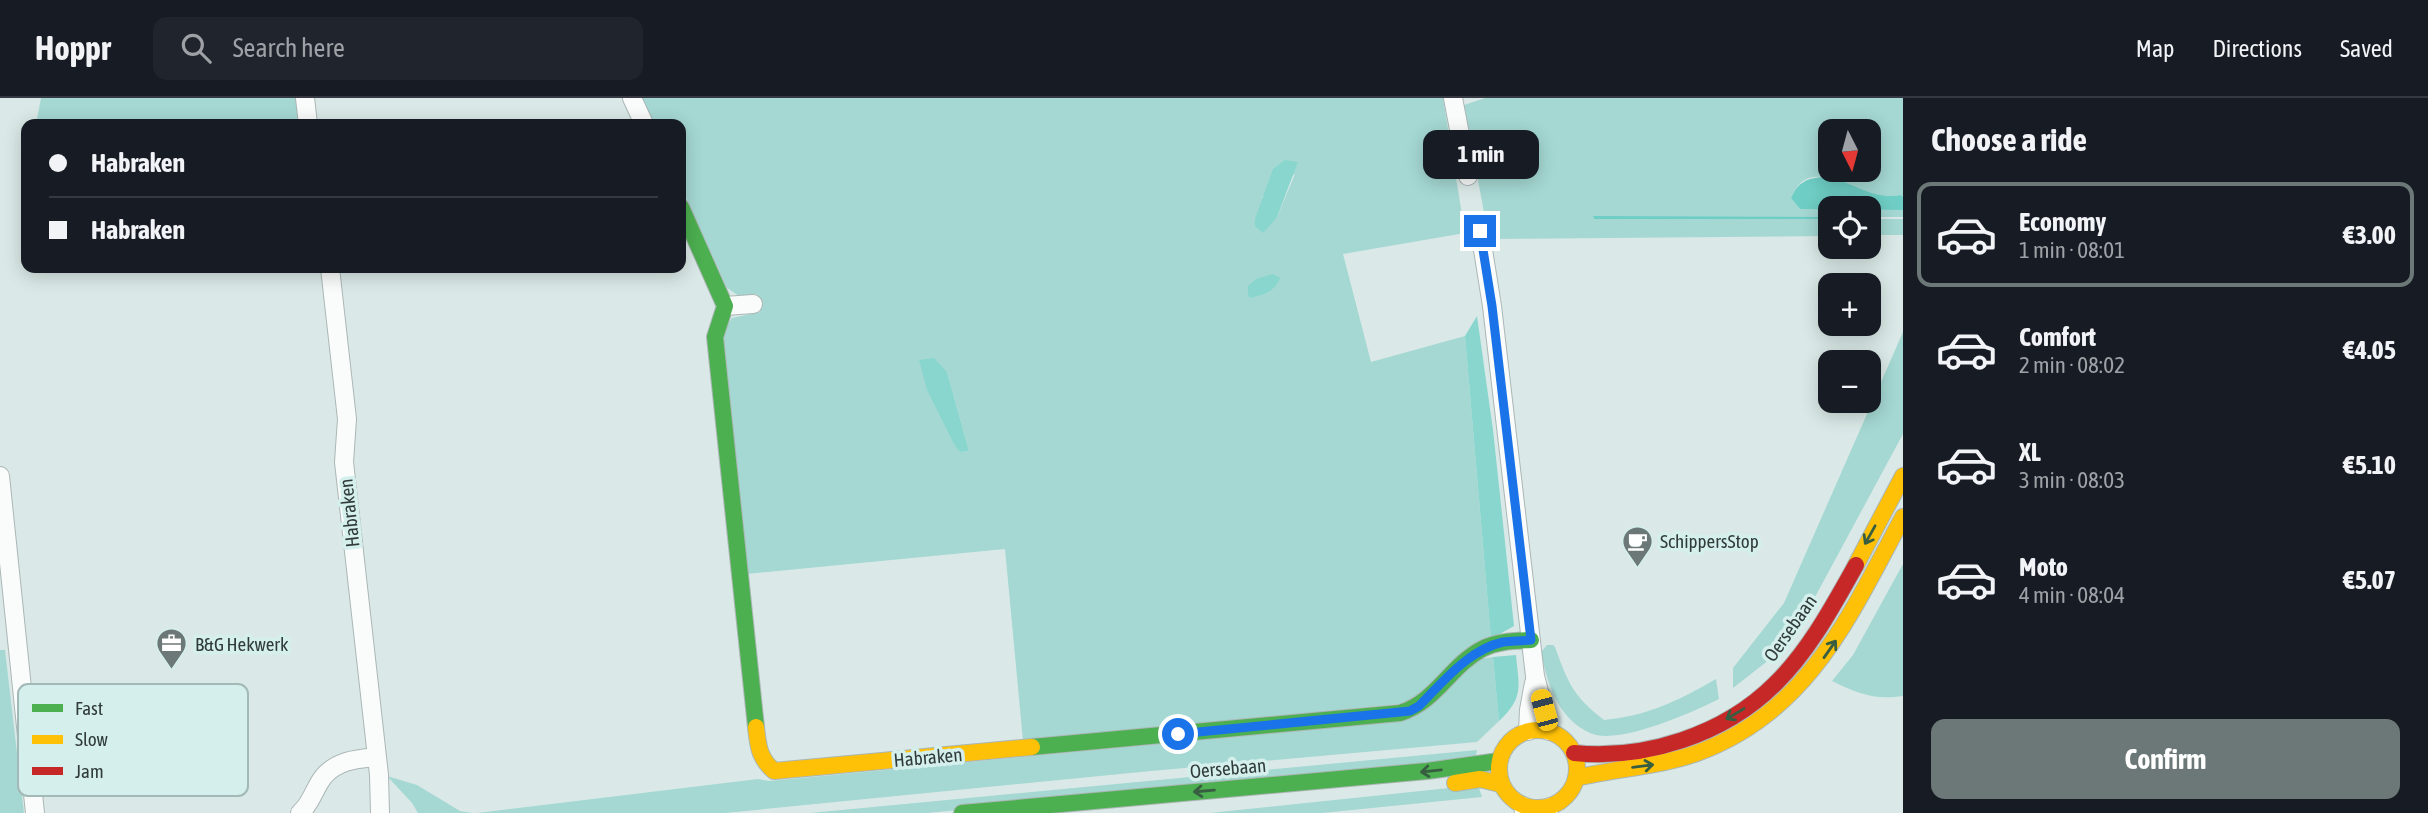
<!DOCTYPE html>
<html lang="en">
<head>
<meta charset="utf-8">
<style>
	:root { --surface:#171b24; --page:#20242c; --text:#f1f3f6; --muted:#9ea1a6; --line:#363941; --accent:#6c7877 }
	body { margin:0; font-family:"Asap Condensed",sans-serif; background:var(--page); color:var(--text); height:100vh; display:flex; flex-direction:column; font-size:26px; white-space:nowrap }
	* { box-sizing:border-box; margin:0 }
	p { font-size:23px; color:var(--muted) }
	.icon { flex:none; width:38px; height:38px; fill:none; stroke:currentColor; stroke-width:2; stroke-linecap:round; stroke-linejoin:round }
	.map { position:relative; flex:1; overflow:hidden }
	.side { display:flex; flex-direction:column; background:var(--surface); width:525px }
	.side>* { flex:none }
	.top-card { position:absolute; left:21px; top:21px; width:665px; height:154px; border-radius:14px; box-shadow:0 4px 18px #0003; display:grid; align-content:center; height:154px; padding:0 28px; background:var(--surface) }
	.needle { width:46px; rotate:174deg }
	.fabs { position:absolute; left:1818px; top:21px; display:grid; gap:14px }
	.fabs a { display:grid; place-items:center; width:63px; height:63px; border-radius:14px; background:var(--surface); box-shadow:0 4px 18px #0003; font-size:35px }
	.end { position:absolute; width:32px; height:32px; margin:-16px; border:9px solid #1a73e8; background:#fff; box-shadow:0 0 0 4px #fff }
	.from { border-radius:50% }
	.bubble { position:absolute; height:49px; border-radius:14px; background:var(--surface); box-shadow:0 4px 18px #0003; font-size:23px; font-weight:700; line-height:49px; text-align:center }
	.car { position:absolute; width:21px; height:42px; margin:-21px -10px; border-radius:9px; box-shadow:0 0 5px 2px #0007; background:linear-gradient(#f5c518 24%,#345 0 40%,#f5c518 0 76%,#345 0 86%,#f5c518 0) }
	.top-card b { display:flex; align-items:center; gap:24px; height:66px; font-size:26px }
	.top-card b+b { border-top:2px solid var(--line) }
	.top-card i { width:18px; height:18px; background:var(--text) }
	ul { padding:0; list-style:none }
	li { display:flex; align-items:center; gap:21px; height:105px; margin:0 14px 10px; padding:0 14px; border:4px solid transparent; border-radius:14px }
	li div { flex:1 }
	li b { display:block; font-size:26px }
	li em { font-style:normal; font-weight:700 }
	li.selected { border-color:var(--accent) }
	li>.icon { width:63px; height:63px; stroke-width:1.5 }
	h2 { padding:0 28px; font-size:32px; line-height:84px }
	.button { display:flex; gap:14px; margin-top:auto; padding:14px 28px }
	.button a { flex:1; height:80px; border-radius:14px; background:var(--accent); color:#fff; font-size:28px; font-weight:700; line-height:80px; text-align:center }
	header { display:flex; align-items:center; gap:42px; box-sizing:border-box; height:98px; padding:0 35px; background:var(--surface); border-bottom:2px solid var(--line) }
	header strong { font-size:33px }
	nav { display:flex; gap:38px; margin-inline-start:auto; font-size:24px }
	.search { width:490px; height:63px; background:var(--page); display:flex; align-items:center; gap:18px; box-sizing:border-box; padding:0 24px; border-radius:14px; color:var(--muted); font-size:26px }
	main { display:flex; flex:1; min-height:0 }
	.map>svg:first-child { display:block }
	.green { fill:#a5d8d3; fill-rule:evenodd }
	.forest { fill:#88d6ce }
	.water { fill:#6ecec5 }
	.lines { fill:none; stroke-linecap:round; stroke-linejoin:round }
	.street-casing { stroke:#abb6b5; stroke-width:20 }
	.fast-casing { stroke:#abb6b5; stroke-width:18 }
	.slow-casing { stroke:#abb6b5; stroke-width:18 }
	.jam-casing { stroke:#abb6b5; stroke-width:18 }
	.street { stroke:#f9fcfb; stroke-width:18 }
	.fast { stroke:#4caf50; stroke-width:16 }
	.slow { stroke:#ffc107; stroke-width:16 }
	.jam { stroke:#c62828; stroke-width:16 }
	.oneway { stroke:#385e41 }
	.route { stroke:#1a73e8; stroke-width:9 }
	.labels { text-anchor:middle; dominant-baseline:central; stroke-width:7; stroke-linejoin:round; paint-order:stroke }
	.street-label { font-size:19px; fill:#303b3a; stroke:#d4efec }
	.poi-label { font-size:19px; fill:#303b3a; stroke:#d4efec; text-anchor:start }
	.key { fill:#d4efec; stroke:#a3b9b7; stroke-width:2 }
	.key-label { font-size:19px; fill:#303b3a }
</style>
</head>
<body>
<header>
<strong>Hoppr</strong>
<div class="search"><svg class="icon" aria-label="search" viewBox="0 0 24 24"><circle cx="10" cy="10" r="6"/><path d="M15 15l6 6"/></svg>Search here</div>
<nav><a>Map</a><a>Directions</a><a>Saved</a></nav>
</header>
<main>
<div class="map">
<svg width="1903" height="715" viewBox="0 0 1903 715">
	<rect width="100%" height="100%" fill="#dae9e7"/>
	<!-- green -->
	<g class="green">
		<path d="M 41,0 L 296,0 L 298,26 L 36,26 Z"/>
		<path d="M 640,0 L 1443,0 L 1465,135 L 1343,156 L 1371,264 L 1465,238 L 1491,541 L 1409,605 L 1023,643 L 1005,451 L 747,476 L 722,235 L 732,220 L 760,214 L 757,196 L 739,198 L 727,190 L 681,89 L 681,26 L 652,26 ZM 1295,76 L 1277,119 L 1262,99 ZM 947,274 L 969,353 L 960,354 L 943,321 Z"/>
		<path d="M 1485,0 L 1903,0 L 1903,99 L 1901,97 C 1890,99 1878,99 1867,95 C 1842,86 1806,61 1791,100 L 1800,111 L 1830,111 L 1830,119 L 1593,119 L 1594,121 L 1830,121 L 1830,138 L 1489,141 L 1464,7 ZM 1830,33 L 1869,33 L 1869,72 L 1830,72 Z"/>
		<rect x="1869" y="112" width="34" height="7"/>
		<rect x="1869" y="121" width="34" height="16"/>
		<path d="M 1903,234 L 1903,336 L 1808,512 L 1774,558 L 1733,590 L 1733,570 L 1784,505 Z"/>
		<path d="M 1903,466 L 1903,598 C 1874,602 1859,596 1832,583 L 1853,557 Z"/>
		<path d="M 1547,547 L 1553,547 L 1555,549 C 1568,585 1573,598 1604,622 C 1647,618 1678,603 1716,581 L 1719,601 C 1693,614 1618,648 1590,635 C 1558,621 1547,585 1541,554 Z"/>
		<path d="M 0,552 L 5,552 L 24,715 L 0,715 Z"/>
		<path d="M 1493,559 L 1499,623 L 1477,644 L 1151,673 L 725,715 L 477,715 L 758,681 L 769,683 L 1401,623 L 1481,561 Z"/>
		<path d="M 1477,652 L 1475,663 L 927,715 L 810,715 Z"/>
		<path d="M 387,678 L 417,687 L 460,713 L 472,715 L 418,715 L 412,705 Z"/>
		<path d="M 1478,687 L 1482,699 L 1322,715 L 1210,715 Z"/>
	</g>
	<!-- forest -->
	<g class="forest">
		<path d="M 1285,62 L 1298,64 L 1277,119 L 1263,135 L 1255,128 L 1255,121 L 1273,71 Z"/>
		<path d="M 1273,176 L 1280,180 C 1275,194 1264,196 1250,200 L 1248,196 L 1248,188 L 1256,181 Z"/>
		<path d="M 1477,218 L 1493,332 L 1514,528 L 1491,541 L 1465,238 Z"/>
		<path d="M 934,260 L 947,274 L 969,353 L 960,354 L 954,346 L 927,292 L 919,262 Z"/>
		<path d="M 1516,557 C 1519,590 1524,599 1499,623 L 1493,559 Z"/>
	</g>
	<!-- water -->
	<g class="water">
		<path d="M 1824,79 C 1852,82 1871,103 1901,97 L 1903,99 L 1903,112 L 1800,111 L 1791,100 C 1798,84 1807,80 1824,79 Z"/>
		<path d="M 1593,118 L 1830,119 L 1830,121 L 1594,121 Z"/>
	</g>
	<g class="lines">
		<defs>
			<g id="street">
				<path d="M 305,0 L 308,26"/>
				<path d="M 632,0 L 644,26"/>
				<path d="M 1453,0 L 1468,78"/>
				<path d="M 1480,133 L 1492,208 L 1535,578 L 1549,633"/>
				<path d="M 330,170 L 347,321 L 344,364 L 379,677 L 380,715"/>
				<path d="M 725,208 L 753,206"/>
				<path d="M 0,378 L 35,715"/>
				<path d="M 1528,633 L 1529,612 L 1534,585"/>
				<path d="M 1523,708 L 1524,715"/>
				<path d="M 300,715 C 312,705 314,690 324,678 C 338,662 357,661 376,659"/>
				<path d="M 1548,715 L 1550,709"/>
			</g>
			<g id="fast">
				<path d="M 681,109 L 725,208 L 715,239 L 756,629"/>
				<path d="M 1032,649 L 1400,615 C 1436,604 1450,568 1482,551 C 1497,543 1515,543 1531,542"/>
				<path d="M 962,715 L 1427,673 L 1499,663"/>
			</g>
			<g id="slow">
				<path d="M 1856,467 L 1903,378"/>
				<path d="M 756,629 C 758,648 759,660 774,673 L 1032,649"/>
				<circle cx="1538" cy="671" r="39"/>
				<path d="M 1576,680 C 1616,670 1658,669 1697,655 C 1809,614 1850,517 1903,419"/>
				<path d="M 1455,685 L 1480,681 L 1500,686"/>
			</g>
			<path id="jam" d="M 1574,655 C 1645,662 1724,637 1775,586 C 1809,553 1833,508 1856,467"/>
		</defs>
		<!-- street casing -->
		<use href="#street" class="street-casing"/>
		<!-- fast casing -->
		<use href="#fast" class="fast-casing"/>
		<!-- slow casing -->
		<use href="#slow" class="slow-casing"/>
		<!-- jam casing -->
		<use href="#jam" class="jam-casing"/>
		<!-- street -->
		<use href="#street" class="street"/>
		<!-- fast -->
		<use href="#fast" class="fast"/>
		<!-- slow -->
		<use href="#slow" class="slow"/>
		<!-- jam -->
		<use href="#jam" class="jam"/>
	</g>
	<!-- one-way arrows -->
	<defs><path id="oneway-shaft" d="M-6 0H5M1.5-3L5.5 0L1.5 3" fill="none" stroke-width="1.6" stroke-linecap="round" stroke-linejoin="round" transform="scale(1.75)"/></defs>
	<g class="oneway">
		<use href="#oneway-shaft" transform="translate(1870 437) rotate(119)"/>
		<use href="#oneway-shaft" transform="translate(1830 551) rotate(-55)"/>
		<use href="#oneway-shaft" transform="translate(1735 616) rotate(149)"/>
		<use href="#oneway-shaft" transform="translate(1643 668) rotate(-7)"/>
		<use href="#oneway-shaft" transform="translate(1431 673) rotate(174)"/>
		<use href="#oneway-shaft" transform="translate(1204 693) rotate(175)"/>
	</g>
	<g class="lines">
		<!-- route -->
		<path class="route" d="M 1178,636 L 1410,613 L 1419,608 C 1443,584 1468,552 1503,544 C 1512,543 1522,543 1531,542 L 1492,208 L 1480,133"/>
	</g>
	<!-- icons -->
	<defs>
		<symbol id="cafe-pin" viewBox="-11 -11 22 30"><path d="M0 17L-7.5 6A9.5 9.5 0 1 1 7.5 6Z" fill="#6c7877" stroke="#d4efec"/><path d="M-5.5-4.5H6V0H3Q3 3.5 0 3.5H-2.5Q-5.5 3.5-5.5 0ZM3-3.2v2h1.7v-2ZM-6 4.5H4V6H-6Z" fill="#fff"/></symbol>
		<symbol id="office-pin" viewBox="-11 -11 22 30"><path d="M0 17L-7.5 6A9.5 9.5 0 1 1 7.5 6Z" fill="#6c7877" stroke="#d4efec"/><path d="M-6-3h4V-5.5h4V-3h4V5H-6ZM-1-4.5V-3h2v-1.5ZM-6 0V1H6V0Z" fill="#fff"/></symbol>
	</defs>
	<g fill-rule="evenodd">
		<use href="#cafe-pin" x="1620" y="426" width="35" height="47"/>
		<use href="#office-pin" x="154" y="528" width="35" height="47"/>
	</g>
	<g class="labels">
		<!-- street labels -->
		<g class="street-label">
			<text transform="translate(349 415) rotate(-96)">Habraken</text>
			<text transform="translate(1790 530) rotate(-55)">Oersebaan</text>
			<text transform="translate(928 659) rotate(-5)">Habraken</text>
			<text transform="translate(1228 670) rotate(-5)">Oersebaan</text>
		</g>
		<!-- poi labels -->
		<g class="poi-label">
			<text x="1660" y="443">SchippersStop</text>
			<text x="195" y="546">B&amp;G Hekwerk</text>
		</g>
	</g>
	<!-- legend -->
	<rect x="18" y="586" width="230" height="112" rx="10" class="key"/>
	<rect x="32" y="606" width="31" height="8" fill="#4caf50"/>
	<rect x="32" y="637" width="31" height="9" fill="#ffc107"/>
	<rect x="32" y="669" width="31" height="8" fill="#c62828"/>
	<g class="key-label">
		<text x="75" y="617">Fast</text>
		<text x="75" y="648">Slow</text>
		<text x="75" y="680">Jam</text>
	</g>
</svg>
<div class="fabs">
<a><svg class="needle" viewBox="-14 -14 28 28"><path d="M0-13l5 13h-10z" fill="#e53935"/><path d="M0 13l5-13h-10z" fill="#9ea1a6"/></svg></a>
<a><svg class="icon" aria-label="locate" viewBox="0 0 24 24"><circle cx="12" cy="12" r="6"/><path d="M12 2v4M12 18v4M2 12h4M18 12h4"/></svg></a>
<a>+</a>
<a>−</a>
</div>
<i class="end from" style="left:1178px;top:636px"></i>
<i class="end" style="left:1480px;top:133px"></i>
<div class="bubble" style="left:1423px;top:32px;width:116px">1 min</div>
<i class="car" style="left:1544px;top:612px;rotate:345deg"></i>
<div class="top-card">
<b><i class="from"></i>Habraken</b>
<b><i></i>Habraken</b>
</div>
</div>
<section class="side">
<h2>Choose a ride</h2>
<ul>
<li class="selected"><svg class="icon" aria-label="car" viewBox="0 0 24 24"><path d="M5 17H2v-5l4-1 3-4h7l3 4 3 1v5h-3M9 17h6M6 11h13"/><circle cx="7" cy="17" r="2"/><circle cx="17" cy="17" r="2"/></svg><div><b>Economy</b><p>1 min · 08:01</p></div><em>€3.00</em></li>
<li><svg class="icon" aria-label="car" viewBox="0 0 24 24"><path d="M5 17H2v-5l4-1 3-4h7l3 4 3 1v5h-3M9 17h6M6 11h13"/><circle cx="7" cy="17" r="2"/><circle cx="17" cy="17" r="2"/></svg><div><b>Comfort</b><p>2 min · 08:02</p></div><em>€4.05</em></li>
<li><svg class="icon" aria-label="car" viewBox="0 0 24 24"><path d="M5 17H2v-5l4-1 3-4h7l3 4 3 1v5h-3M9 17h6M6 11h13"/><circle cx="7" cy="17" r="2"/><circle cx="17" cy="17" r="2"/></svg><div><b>XL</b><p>3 min · 08:03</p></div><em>€5.10</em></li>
<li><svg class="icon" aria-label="car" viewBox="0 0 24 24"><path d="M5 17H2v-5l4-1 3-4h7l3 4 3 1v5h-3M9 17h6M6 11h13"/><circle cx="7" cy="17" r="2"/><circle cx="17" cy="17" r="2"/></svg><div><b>Moto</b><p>4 min · 08:04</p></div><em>€5.07</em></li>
</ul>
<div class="button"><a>Confirm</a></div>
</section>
</main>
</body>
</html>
